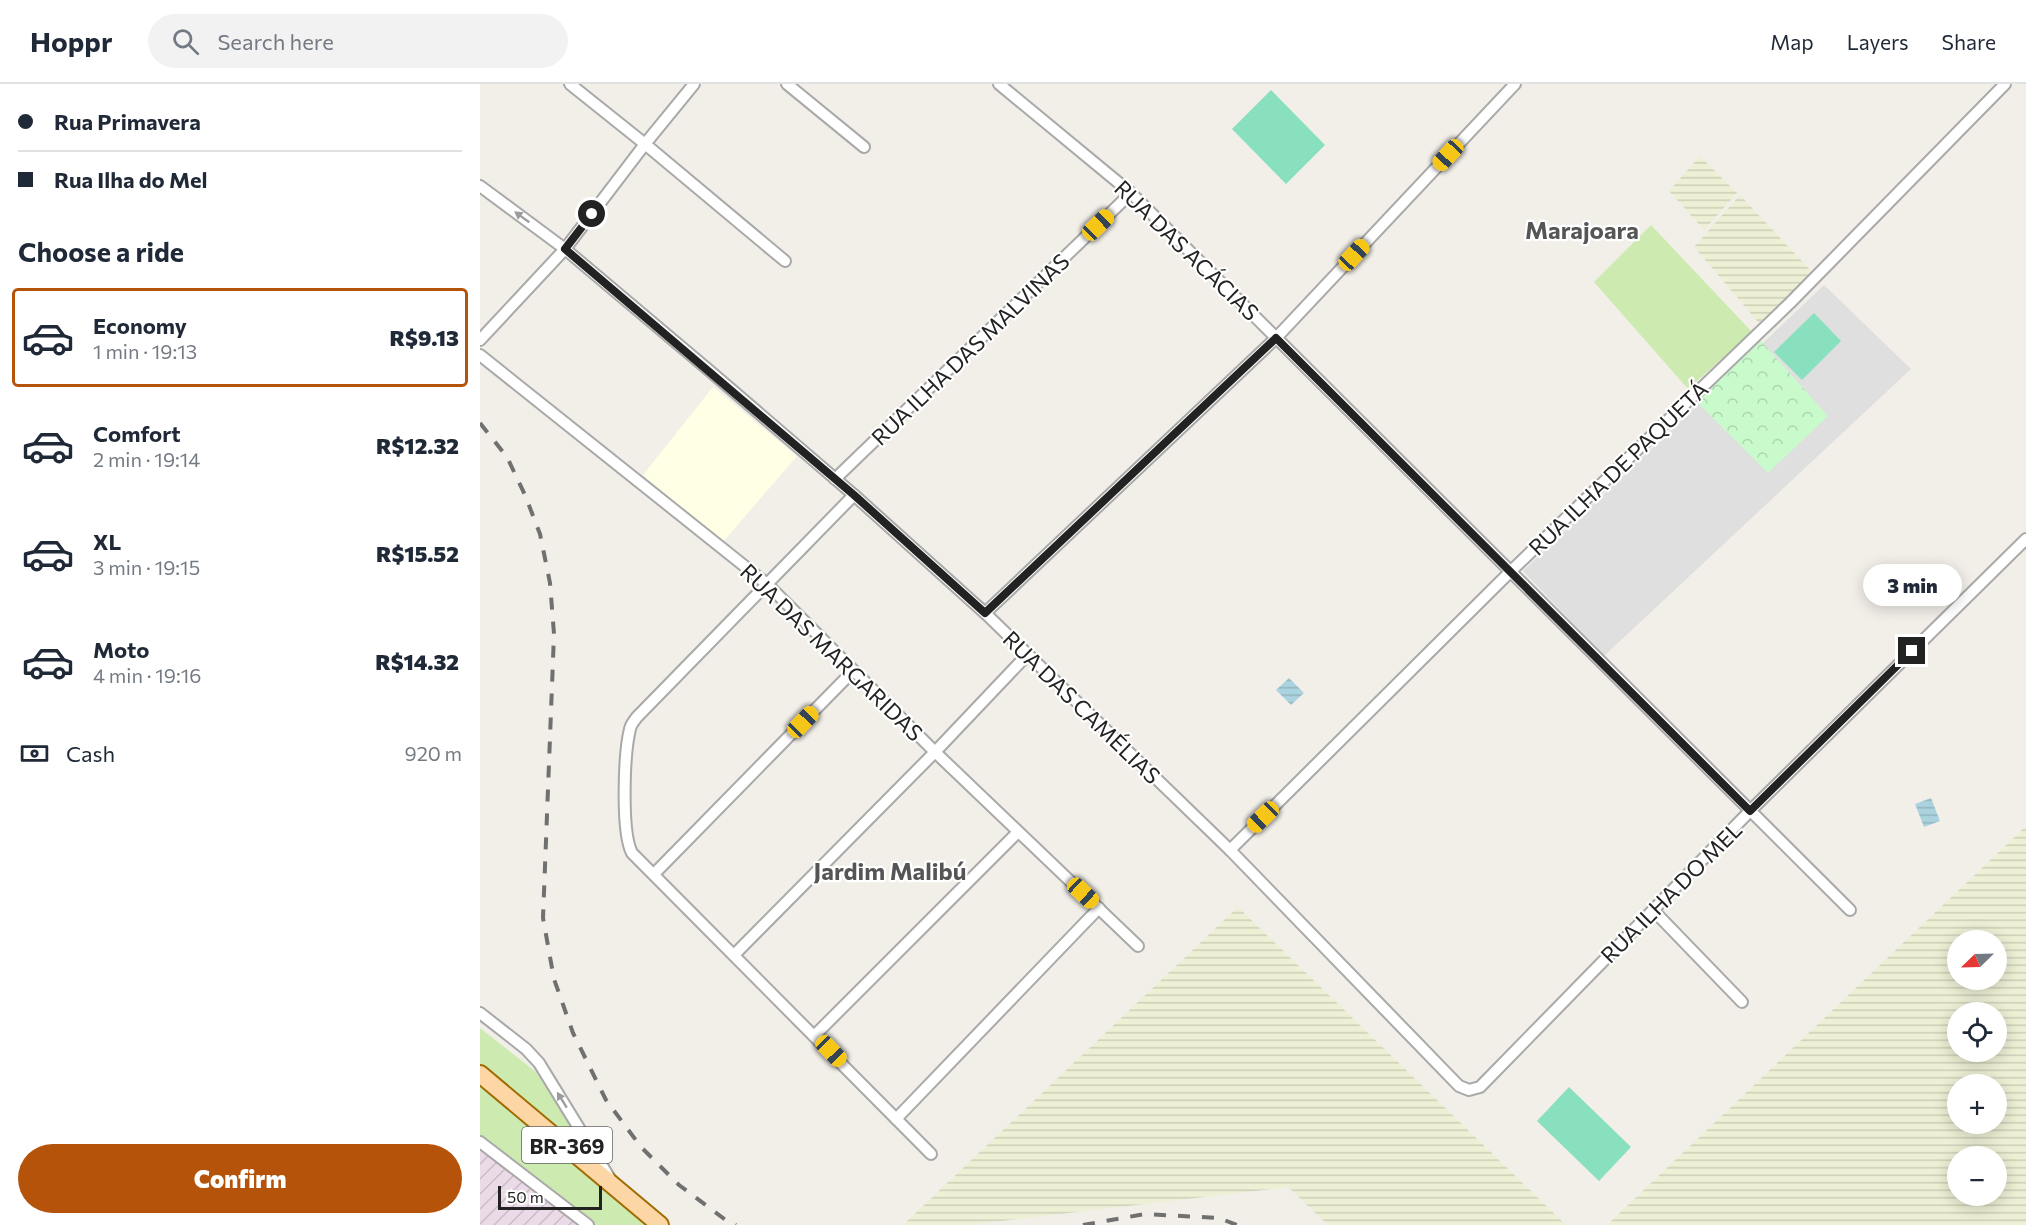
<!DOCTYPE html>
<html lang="en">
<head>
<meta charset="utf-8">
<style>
	:root { --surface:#fff; --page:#f2f2f3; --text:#1f2937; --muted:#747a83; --line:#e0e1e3; --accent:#b45309 }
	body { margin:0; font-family:Commissioner,sans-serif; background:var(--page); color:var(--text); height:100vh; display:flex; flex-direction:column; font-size:22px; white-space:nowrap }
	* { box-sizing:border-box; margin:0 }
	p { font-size:20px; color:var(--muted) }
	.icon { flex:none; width:33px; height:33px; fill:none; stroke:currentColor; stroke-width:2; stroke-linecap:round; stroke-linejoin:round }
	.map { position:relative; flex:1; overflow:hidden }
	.sheet { display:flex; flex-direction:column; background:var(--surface); width:480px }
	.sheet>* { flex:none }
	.hud { display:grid; align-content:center; height:132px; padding:0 18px; background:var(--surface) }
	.needle { width:39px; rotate:247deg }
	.controls { position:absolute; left:1467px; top:846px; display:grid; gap:12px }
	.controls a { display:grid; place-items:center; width:60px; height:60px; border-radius:50%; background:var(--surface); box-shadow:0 3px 15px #0003; font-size:30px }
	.scale { position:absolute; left:18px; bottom:15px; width:104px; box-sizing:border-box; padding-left:6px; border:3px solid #222; border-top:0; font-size:16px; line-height:21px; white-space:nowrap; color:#222; -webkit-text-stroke:4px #fff; paint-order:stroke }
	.end { position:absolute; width:27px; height:27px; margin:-14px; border:8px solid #222; background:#fff; box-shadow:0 0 0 3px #fff }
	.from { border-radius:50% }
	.bubble { position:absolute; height:42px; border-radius:21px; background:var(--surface); box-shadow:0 3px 15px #0003; font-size:20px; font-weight:800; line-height:42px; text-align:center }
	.car { position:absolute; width:18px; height:36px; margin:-18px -9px; border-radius:8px; box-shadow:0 0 4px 2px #0007; background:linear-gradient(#f5c518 24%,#345 0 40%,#f5c518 0 76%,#345 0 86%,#f5c518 0) }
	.hud b { display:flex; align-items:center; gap:21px; height:57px; font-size:22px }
	.hud b+b { border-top:2px solid var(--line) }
	.hud i { width:15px; height:15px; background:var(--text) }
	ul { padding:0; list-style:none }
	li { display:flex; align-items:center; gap:18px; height:99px; margin:0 12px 9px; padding:0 6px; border:3px solid transparent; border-radius:6px }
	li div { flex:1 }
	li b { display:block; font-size:22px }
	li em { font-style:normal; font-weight:800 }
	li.current { border-color:var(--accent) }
	li>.icon { width:54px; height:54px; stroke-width:1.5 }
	h2 { padding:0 18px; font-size:27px; line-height:72px }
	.pay { display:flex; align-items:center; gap:15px; height:66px; padding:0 18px; font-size:22px }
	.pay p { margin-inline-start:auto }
	.action { display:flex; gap:12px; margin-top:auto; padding:12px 18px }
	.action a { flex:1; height:69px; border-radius:36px; background:var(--accent); color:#fff; font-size:24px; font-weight:800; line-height:69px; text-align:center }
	header { display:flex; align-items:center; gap:36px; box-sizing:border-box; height:84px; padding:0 30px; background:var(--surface); border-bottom:2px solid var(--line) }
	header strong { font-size:28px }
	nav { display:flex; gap:33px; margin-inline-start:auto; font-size:21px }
	.search { width:420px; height:54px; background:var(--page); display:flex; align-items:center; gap:15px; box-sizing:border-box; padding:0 21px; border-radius:33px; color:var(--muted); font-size:22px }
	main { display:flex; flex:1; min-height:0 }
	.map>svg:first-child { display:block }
	.residential { fill:#e0dfdf }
	.industrial { fill:url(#industrial-furrows) }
	.education { fill:#ffffe5 }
	.farmland { fill:url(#farmland-rules); fill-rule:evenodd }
	.grass { fill:#cdebb0 }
	.park { fill:url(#park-crowns) }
	.pitch { fill:#88e0be }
	.water { fill:url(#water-rules) }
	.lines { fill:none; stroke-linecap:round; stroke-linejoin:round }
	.street-casing { stroke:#a9a9a9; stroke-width:14 }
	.primary-casing { stroke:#a06b00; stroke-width:20 }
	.street { stroke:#fff; stroke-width:10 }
	.primary { stroke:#fcd6a4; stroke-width:16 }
	.rail { stroke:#707070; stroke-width:4; stroke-dasharray:12 12; stroke-linecap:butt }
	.oneway { fill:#9c9c9c }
	.route { stroke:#222; stroke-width:8 }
	.labels { text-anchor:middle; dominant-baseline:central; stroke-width:4.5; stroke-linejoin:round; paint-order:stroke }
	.shield { fill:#fff; stroke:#646464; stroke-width:1.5 }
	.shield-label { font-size:21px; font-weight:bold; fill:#222 }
	.street-label { font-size:22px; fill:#222; stroke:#fff }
	.neighbourhood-label { font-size:24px; font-weight:bold; fill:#555; stroke:#fff }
</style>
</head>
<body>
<header>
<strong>Hoppr</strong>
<div class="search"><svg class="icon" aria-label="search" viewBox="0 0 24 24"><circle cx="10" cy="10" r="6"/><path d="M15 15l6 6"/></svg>Search here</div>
<nav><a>Map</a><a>Layers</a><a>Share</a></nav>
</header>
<main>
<section class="sheet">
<div class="hud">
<b><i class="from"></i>Rua Primavera</b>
<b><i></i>Rua Ilha do Mel</b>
</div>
<h2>Choose a ride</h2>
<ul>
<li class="current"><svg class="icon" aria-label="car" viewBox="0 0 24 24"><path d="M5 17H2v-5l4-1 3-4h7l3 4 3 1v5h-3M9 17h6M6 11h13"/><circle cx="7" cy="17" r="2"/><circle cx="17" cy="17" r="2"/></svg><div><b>Economy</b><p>1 min · 19:13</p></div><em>R$9.13</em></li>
<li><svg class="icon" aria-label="car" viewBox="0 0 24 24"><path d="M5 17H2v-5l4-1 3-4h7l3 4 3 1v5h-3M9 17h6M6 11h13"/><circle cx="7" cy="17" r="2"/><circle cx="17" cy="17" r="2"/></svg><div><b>Comfort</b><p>2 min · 19:14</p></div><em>R$12.32</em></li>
<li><svg class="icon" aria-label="car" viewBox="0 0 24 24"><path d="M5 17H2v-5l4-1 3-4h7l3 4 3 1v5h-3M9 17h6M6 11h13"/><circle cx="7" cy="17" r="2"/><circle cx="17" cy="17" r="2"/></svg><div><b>XL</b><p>3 min · 19:15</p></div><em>R$15.52</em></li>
<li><svg class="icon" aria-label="car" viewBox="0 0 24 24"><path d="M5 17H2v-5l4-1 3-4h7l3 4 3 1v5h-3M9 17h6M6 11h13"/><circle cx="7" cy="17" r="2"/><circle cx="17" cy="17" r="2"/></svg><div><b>Moto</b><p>4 min · 19:16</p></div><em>R$14.32</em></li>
</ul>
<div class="pay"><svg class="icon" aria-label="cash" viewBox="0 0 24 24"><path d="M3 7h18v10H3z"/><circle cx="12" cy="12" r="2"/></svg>Cash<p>920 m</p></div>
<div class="action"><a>Confirm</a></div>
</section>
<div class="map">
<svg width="1546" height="1141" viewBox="0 0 1546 1141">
	<defs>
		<pattern id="industrial-furrows" width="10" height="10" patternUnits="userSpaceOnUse" patternTransform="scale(1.5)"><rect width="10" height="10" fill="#ebdbe8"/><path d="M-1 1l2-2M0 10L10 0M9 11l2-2" fill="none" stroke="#c9bcc7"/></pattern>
		<pattern id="farmland-rules" width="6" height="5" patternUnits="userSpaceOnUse" patternTransform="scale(1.5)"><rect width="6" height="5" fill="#eef0d5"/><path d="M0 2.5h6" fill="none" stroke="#ccceb7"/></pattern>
		<pattern id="park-crowns" width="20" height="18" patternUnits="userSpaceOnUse" patternTransform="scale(1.5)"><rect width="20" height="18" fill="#c8facc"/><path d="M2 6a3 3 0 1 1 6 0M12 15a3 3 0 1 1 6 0" fill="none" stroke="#acd6af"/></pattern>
		<pattern id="water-rules" width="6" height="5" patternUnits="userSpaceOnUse" patternTransform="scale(1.5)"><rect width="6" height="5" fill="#aad3df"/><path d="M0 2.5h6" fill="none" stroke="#92b5bf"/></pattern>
	</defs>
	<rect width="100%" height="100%" fill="#f2efe9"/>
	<!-- residential -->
	<path class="residential" d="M 1344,201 L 1431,285 L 1124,572 L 1043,487 Z"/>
	<!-- industrial -->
	<path class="industrial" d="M 0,1059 L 104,1141 L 0,1141 Z"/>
	<!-- education -->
	<path class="education" d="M 233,303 L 317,372 L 242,459 L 163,391 Z"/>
	<!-- farmland -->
	<g class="farmland">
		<path d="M 1220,72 L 1257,109 L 1224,146 L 1189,107 Z"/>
		<path d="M 1260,111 L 1333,189 L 1279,239 L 1214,163 Z"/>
		<path d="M 1546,742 L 1546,1141 L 1127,1141 ZM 1516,856 L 1516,896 L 1478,896 L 1478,856 ZM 1516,928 L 1516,968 L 1478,968 L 1478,928 ZM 1478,1000 L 1516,1000 L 1516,1040 L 1478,1040 ZM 1478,1072 L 1516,1072 L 1516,1112 L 1478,1112 Z"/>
		<path d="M 758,823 L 1086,1141 L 848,1141 L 808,1103 L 487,1141 L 423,1141 Z"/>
	</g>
	<!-- grass -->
	<g class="grass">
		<path d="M 1171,141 L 1272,248 L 1208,305 L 1114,198 Z"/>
		<path d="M 0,944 L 56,988 L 113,1078 L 0,990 Z"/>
		<path d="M 0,999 L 180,1141 L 108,1141 L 0,1053 Z"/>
	</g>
	<!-- park -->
	<path class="park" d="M 1280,256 L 1348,332 L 1288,389 L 1216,317 Z"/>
	<!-- pitch -->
	<g class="pitch">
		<path d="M 791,6 L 845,61 L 806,100 L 752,45 Z"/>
		<path d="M 1334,229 L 1361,257 L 1322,296 L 1294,268 Z"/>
		<path d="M 1089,1003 L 1151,1063 L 1119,1097 L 1057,1037 Z"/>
	</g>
	<!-- water -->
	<g class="water">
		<path d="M 809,594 L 824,609 L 811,621 L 796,606 Z"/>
		<path d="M 1451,714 L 1460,737 L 1444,743 L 1435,720 Z"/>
	</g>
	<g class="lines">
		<defs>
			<g id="street">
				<path d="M 90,0 L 165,60 L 305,177"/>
				<path d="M 307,0 L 384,63"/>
				<path d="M 519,0 L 651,109 L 1370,826"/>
				<path d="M 0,102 L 85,165 L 231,288 L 374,411 L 505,529 L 750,766 L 979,1002 L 989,1006 L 1000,1003 L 1270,727 L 1546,455"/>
				<path d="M 0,256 L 85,165 L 165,60 L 214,0"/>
				<path d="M 0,271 L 287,500 L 455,668 L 658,862"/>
				<path d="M 355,395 L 651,109"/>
				<path d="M 374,411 L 157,633 C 154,637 151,640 150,645 C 144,669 141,748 152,769 L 451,1070"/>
				<path d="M 505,529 L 796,254 L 1035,0"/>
				<path d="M 750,766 L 1031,487 L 1310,219 L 1525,0"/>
				<path d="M 174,790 L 373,587"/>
				<path d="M 1173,826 L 1262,918"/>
				<path d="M 255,870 L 455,668 L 548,570"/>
				<path d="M 0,929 L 46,965 L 59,979 L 129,1093"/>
				<path d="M 335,951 L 538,748"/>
				<path d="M 416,1035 L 619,824"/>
				<path d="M 0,1058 L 108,1141"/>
			</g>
			<path id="primary" d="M 0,990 L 180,1141"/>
		</defs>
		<!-- street casing -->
		<use href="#street" class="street-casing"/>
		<!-- primary casing -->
		<use href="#primary" class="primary-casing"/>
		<!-- street -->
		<use href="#street" class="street"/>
		<!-- primary -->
		<use href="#primary" class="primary"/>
		<!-- rail -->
		<g class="rail">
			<path d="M 0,339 L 27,373 L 45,411 L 60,450 L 70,499 L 74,550 L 63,834 L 74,895 L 93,949 L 126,1016 L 161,1063 L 199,1101 L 247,1137 L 256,1141"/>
			<path d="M 603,1141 L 665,1130 L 739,1134 L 757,1141"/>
		</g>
	</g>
	<!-- one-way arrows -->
	<defs><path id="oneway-solid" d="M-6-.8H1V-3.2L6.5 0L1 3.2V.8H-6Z" transform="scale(1.5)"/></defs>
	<g class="oneway">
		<use href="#oneway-solid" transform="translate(42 133) rotate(-144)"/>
		<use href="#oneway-solid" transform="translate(82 1016) rotate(-122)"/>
	</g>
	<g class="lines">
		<!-- route -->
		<path class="route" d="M 112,130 L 85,165 L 374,411 L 505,529 L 796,254 L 1270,727 L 1432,567"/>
	</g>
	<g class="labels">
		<!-- shield labels -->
		<rect class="shield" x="42" y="1043" width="90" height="36" rx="4.5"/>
		<g class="shield-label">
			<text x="87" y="1061">BR-369</text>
		</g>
		<!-- street labels -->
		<g class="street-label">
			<text transform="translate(707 166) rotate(44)">RUA DAS ACÁCIAS</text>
			<text transform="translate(490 265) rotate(-44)">RUA ILHA DAS MALVINAS</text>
			<text transform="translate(1138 384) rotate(-44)">RUA ILHA DE PAQUETÁ</text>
			<text transform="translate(352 568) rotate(44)">RUA DAS MARGARIDAS</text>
			<text transform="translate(602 623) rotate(44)">RUA DAS CAMÉLIAS</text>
			<text transform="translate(1191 808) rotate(-45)">RUA ILHA DO MEL</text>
		</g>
		<!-- neighbourhood labels -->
		<g class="neighbourhood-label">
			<text x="1102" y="145">Marajoara</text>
			<text x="410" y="786">Jardim Malibú</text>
		</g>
	</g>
</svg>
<div class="controls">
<a><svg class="needle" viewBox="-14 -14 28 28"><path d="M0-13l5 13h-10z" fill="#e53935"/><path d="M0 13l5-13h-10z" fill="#747a83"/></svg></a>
<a><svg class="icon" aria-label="locate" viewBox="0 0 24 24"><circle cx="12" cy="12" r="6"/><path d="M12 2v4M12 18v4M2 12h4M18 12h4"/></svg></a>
<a>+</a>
<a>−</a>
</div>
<div class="scale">50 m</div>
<i class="end from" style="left:112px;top:130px"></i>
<i class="end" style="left:1432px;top:567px"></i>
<div class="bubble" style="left:1383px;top:480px;width:99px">3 min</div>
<i class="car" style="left:968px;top:71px;rotate:223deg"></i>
<i class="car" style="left:618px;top:141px;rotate:46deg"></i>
<i class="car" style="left:874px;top:171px;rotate:43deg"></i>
<i class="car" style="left:323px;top:638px;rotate:44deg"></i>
<i class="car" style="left:783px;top:733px;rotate:226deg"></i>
<i class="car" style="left:603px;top:809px;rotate:133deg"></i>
<i class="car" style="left:351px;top:967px;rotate:136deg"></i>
</div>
</main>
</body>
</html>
